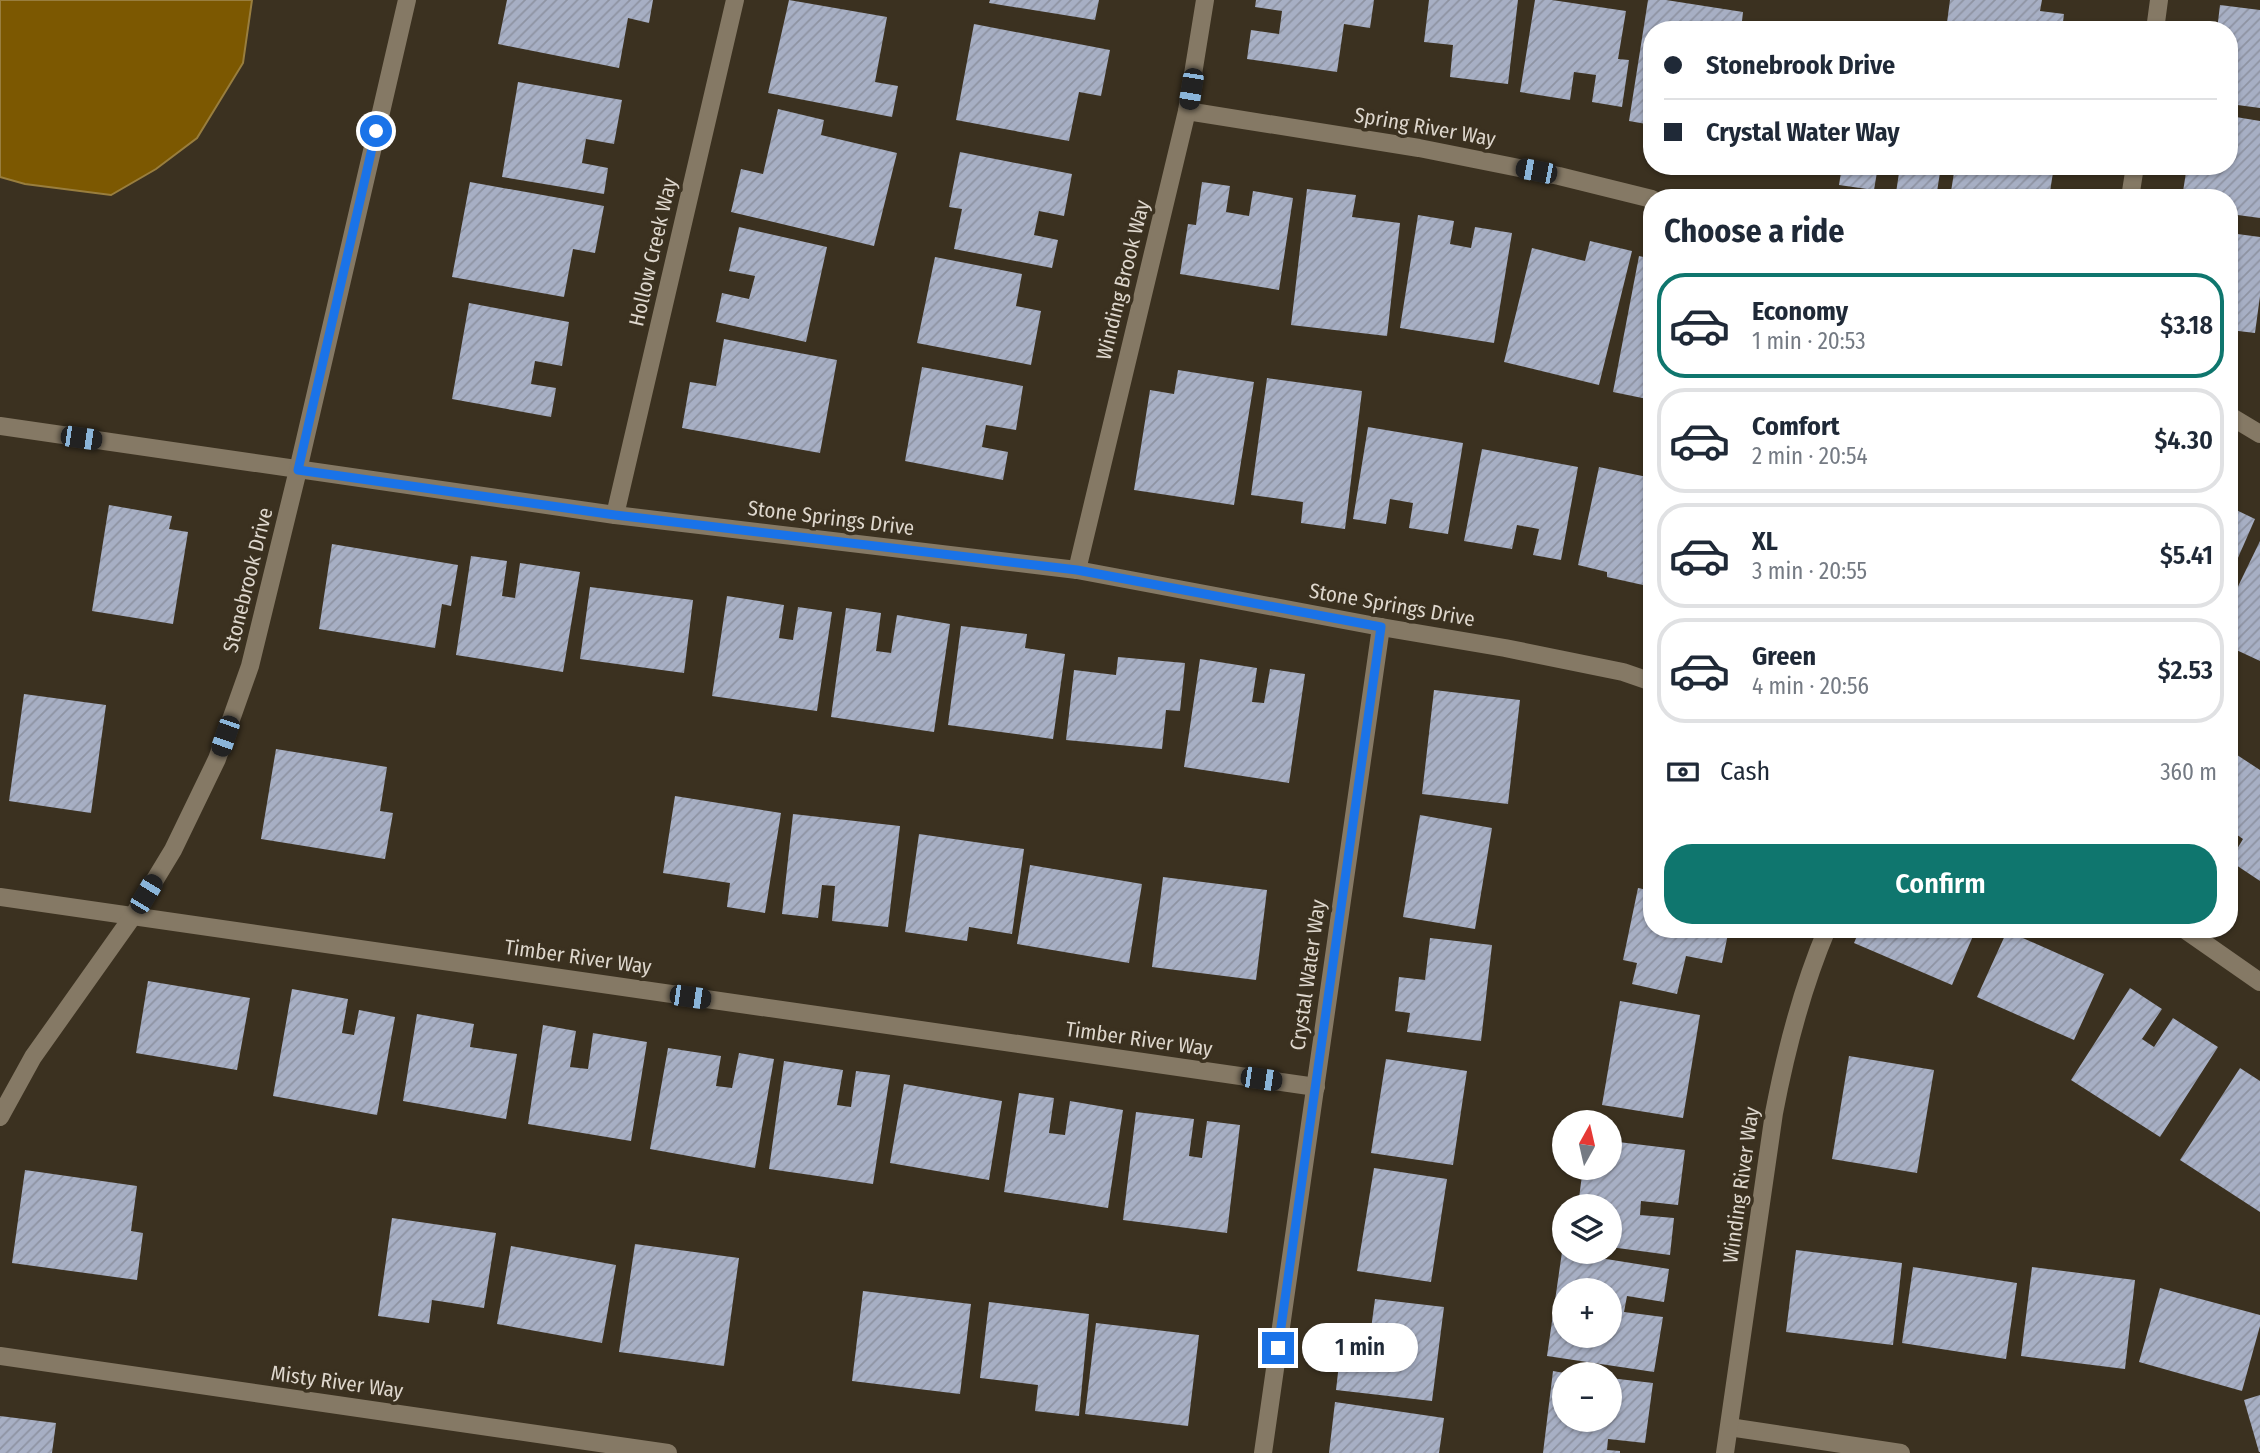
<!DOCTYPE html>
<html lang="en">
<head>
<meta charset="utf-8">
<style>
	:root { --surface:#fff; --page:#f6f6f7; --text:#1f2937; --muted:#747a83; --line:#e0e1e3; --accent:#0f766e }
	body { margin:0; font-family:"Fira Sans Condensed",sans-serif; background:var(--page); color:var(--text); height:100vh; display:flex; flex-direction:column; font-size:26px; white-space:nowrap }
	* { box-sizing:border-box; margin:0 }
	p { font-size:23px; color:var(--muted) }
	.icon { flex:none; width:38px; height:38px; fill:none; stroke:currentColor; stroke-width:2; stroke-linecap:round; stroke-linejoin:round }
	.map { position:relative; flex:1; overflow:hidden }
	.sheet { position:absolute; left:1643px; top:189px; width:595px; height:749px; display:flex; flex-direction:column; background:var(--surface); border-radius:28px; box-shadow:0 2px 5px #0004 }
	.sheet>* { flex:none }
	.hud { position:absolute; left:1643px; top:21px; width:595px; height:154px; border-radius:28px; box-shadow:0 2px 5px #0004; display:grid; align-content:center; height:154px; padding:0 21px; background:var(--surface) }
	.needle { width:46px; rotate:8deg }
	.fabs { position:absolute; left:1552px; top:1110px; display:grid; gap:14px }
	.fabs a { display:grid; place-items:center; width:70px; height:70px; border-radius:50%; background:var(--surface); box-shadow:0 2px 5px #0004; font-size:35px }
	.end { position:absolute; width:32px; height:32px; margin:-16px; border:9px solid #1a73e8; background:#fff; box-shadow:0 0 0 4px #fff }
	.from { border-radius:50% }
	.bubble { position:absolute; height:49px; border-radius:24px; background:var(--surface); box-shadow:0 2px 5px #0004; font-size:23px; font-weight:600; line-height:49px; text-align:center }
	.car { position:absolute; width:21px; height:42px; margin:-21px -10px; border-radius:9px; box-shadow:0 0 5px 2px #0007; background:linear-gradient(#222 24%,#8ab4d8 0 40%,#222 0 76%,#8ab4d8 0 86%,#222 0) }
	.hud b { display:flex; align-items:center; gap:24px; height:66px; font-size:26px }
	.hud b+b { border-top:2px solid var(--line) }
	.hud i { width:18px; height:18px; background:var(--text) }
	ul { padding:0; list-style:none }
	li { display:flex; align-items:center; gap:21px; height:105px; margin:0 14px 10px; padding:0 7px; border:4px solid var(--line); border-radius:28px }
	li div { flex:1 }
	li b { display:block; font-size:26px }
	li em { font-style:normal; font-weight:600 }
	li.active { border-color:var(--accent) }
	li>.icon { width:63px; height:63px; stroke-width:1.5 }
	h2 { padding:0 21px; font-size:32px; line-height:84px }
	.pay { display:flex; align-items:center; gap:18px; height:77px; padding:0 21px; font-size:26px }
	.pay p { margin-inline-start:auto }
	.action { display:flex; gap:14px; margin-top:auto; padding:14px 21px }
	.action a { flex:1; height:80px; border-radius:28px; background:var(--accent); color:#fff; font-size:28px; font-weight:600; line-height:80px; text-align:center }
	.map>svg:first-child { display:block }
	.water { fill:#7c5801; stroke:#997e3e; stroke-width:2 }
	.building { fill:url(#building-hatch); fill-rule:evenodd }
	.lines { fill:none; stroke-linecap:round; stroke-linejoin:round }
	.minor { stroke:#857965; stroke-width:18 }
	.route { stroke:#1a73e8; stroke-width:9 }
	.labels { text-anchor:middle; dominant-baseline:central; stroke-width:7; stroke-linejoin:round; paint-order:stroke }
	.street-label { font-size:21px; fill:#ded7cd; stroke:#3b3120 }
</style>
</head>
<body>
<div class="map">
<svg width="2260" height="1453" viewBox="0 0 2260 1453">
	<defs>
		<pattern id="building-hatch" width="6" height="6" patternUnits="userSpaceOnUse" patternTransform="scale(1.75)"><rect width="6" height="6" fill="#a7afc4"/><path d="M-1 1l2-2M0 6l6-6M5 7l2-2" fill="none" stroke="#8e93a2"/></pattern>
	</defs>
	<rect width="100%" height="100%" fill="#3b3120"/>
	<!-- water -->
	<path class="water" d="M 0,0 L 252,0 L 243,63 L 197,138 L 156,169 L 111,195 L 25,184 L 0,177 Z"/>
	<!-- building -->
	<g class="building">
		<path d="M 507,0 L 653,0 L 649,23 L 628,18 L 619,68 L 498,44 Z"/>
		<path d="M 789,0 L 887,17 L 875,82 L 898,86 L 892,117 L 768,93 Z"/>
		<path d="M 990,0 L 1099,0 L 1095,20 L 989,3 Z"/>
		<path d="M 1256,0 L 1374,0 L 1370,28 L 1344,24 L 1337,72 L 1247,59 L 1251,30 L 1279,34 L 1282,11 L 1255,7 Z"/>
		<path d="M 1429,0 L 1518,0 L 1508,84 L 1450,77 L 1453,45 L 1424,42 Z"/>
		<path d="M 1535,0 L 1552,0 L 1626,11 L 1618,59 L 1629,60 L 1622,107 L 1592,102 L 1596,75 L 1574,72 L 1570,100 L 1520,92 Z"/>
		<path d="M 1648,0 L 1666,0 L 1743,12 L 1741,30 L 1652,30 L 1652,125 L 1629,121 Z"/>
		<path d="M 1950,0 L 2042,0 L 2040,11 L 2064,14 L 2062,30 L 1946,30 Z"/>
		<path d="M 2220,5 L 2260,10 L 2260,108 L 2230,104 L 2230,30 L 2217,30 Z"/>
		<path d="M 1753,21 L 1812,28 L 1811,30 L 1752,30 Z"/>
		<path d="M 974,24 L 1110,50 L 1101,96 L 1079,92 L 1069,141 L 956,120 Z"/>
		<path d="M 518,82 L 622,100 L 614,144 L 586,139 L 582,163 L 608,168 L 604,194 L 502,177 Z"/>
		<path d="M 778,109 L 824,120 L 821,135 L 897,153 L 874,246 L 731,212 L 741,169 L 763,174 Z"/>
		<path d="M 2230,116 L 2260,121 L 2260,218 L 2230,214 L 2230,198 L 2182,198 L 2187,166 L 2230,166 Z"/>
		<path d="M 960,152 L 1072,174 L 1064,216 L 1039,211 L 1034,235 L 1058,240 L 1052,268 L 954,249 L 962,209 L 949,207 Z"/>
		<path d="M 1842,166 L 1878,166 L 1874,190 L 1839,185 Z"/>
		<path d="M 1900,166 L 1941,166 L 1936,198 L 1896,193 Z"/>
		<path d="M 1955,166 L 2054,166 L 2049,198 L 1950,198 Z"/>
		<path d="M 470,182 L 604,206 L 595,253 L 573,249 L 564,297 L 452,277 Z"/>
		<path d="M 1202,182 L 1230,186 L 1226,212 L 1249,216 L 1253,191 L 1293,198 L 1279,290 L 1180,274 L 1188,224 L 1196,225 Z"/>
		<path d="M 1307,189 L 1356,195 L 1352,217 L 1400,223 L 1387,336 L 1291,325 Z"/>
		<path d="M 1418,215 L 1454,221 L 1450,244 L 1471,248 L 1475,227 L 1512,233 L 1494,343 L 1400,328 Z"/>
		<path d="M 739,227 L 827,247 L 806,342 L 716,322 L 722,293 L 749,299 L 755,276 L 729,271 Z"/>
		<path d="M 2230,233 L 2260,237 L 2260,296 L 2255,333 L 2230,330 Z"/>
		<path d="M 1590,241 L 1632,251 L 1599,385 L 1504,362 L 1532,248 L 1585,261 Z"/>
		<path d="M 1639,256 L 1652,259 L 1652,400 L 1613,392 Z"/>
		<path d="M 935,257 L 1022,274 L 1016,306 L 1041,311 L 1031,365 L 917,343 Z"/>
		<path d="M 469,303 L 569,322 L 562,366 L 535,361 L 531,384 L 556,388 L 551,417 L 452,399 Z"/>
		<path d="M 724,339 L 837,360 L 820,453 L 682,428 L 690,382 L 716,386 Z"/>
		<path d="M 922,367 L 1023,386 L 1016,430 L 986,425 L 982,447 L 1008,452 L 1003,480 L 905,461 Z"/>
		<path d="M 1178,370 L 1254,382 L 1234,505 L 1134,490 L 1150,390 L 1174,394 Z"/>
		<path d="M 1267,378 L 1362,391 L 1345,529 L 1301,523 L 1303,502 L 1251,495 Z"/>
		<path d="M 1368,427 L 1463,443 L 1448,534 L 1409,528 L 1413,503 L 1390,499 L 1386,524 L 1353,519 Z"/>
		<path d="M 1482,449 L 1578,467 L 1561,560 L 1533,555 L 1539,529 L 1517,525 L 1512,549 L 1464,541 Z"/>
		<path d="M 1599,467 L 1652,478 L 1652,587 L 1607,577 L 1607,572 L 1578,565 Z"/>
		<path d="M 109,505 L 172,516 L 169,529 L 188,532 L 173,624 L 92,611 Z"/>
		<path d="M 2230,507 L 2255,519 L 2230,576 Z"/>
		<path d="M 2260,541 L 2260,661 L 2230,647 L 2230,603 Z"/>
		<path d="M 332,544 L 458,565 L 451,606 L 442,604 L 435,648 L 319,629 Z"/>
		<path d="M 471,556 L 507,561 L 502,596 L 515,598 L 520,563 L 580,572 L 563,672 L 456,655 Z"/>
		<path d="M 590,587 L 693,600 L 684,673 L 580,659 Z"/>
		<path d="M 727,596 L 784,605 L 779,638 L 793,640 L 798,607 L 832,612 L 817,711 L 712,696 Z"/>
		<path d="M 846,608 L 881,613 L 876,651 L 891,653 L 897,615 L 950,624 L 934,732 L 831,717 Z"/>
		<path d="M 961,626 L 1027,634 L 1025,648 L 1065,654 L 1053,739 L 948,725 Z"/>
		<path d="M 1118,657 L 1185,663 L 1180,711 L 1166,710 L 1162,749 L 1066,740 L 1074,670 L 1116,675 Z"/>
		<path d="M 1200,659 L 1257,668 L 1252,702 L 1264,703 L 1270,669 L 1305,674 L 1289,783 L 1184,767 Z"/>
		<path d="M 1434,690 L 1520,700 L 1508,804 L 1422,794 Z"/>
		<path d="M 24,694 L 106,705 L 91,813 L 9,801 Z"/>
		<path d="M 276,749 L 387,767 L 380,811 L 393,813 L 385,859 L 261,839 Z"/>
		<path d="M 2231,751 L 2260,770 L 2260,881 L 2230,861 L 2243,839 L 2230,830 Z"/>
		<path d="M 675,796 L 781,813 L 765,913 L 727,907 L 730,883 L 663,873 Z"/>
		<path d="M 793,814 L 900,826 L 888,927 L 832,921 L 835,886 L 822,885 L 818,918 L 782,914 Z"/>
		<path d="M 1420,815 L 1492,828 L 1475,929 L 1403,917 Z"/>
		<path d="M 919,834 L 1024,849 L 1012,934 L 969,927 L 967,941 L 905,932 Z"/>
		<path d="M 1030,865 L 1142,884 L 1129,963 L 1017,944 Z"/>
		<path d="M 1163,877 L 1267,890 L 1256,980 L 1152,967 Z"/>
		<path d="M 1638,888 L 1652,891 L 1652,929 L 1729,929 L 1722,963 L 1686,956 L 1677,994 L 1632,984 L 1637,963 L 1623,960 Z"/>
		<path d="M 1860,929 L 1976,929 L 1952,985 L 1854,943 Z"/>
		<path d="M 2007,931 L 2104,974 L 2074,1040 L 1977,997 Z"/>
		<path d="M 1430,938 L 1492,945 L 1481,1041 L 1407,1032 L 1410,1013 L 1395,1011 L 1399,977 L 1425,980 Z"/>
		<path d="M 148,981 L 250,998 L 237,1070 L 136,1053 Z"/>
		<path d="M 2130,988 L 2162,1009 L 2142,1039 L 2154,1047 L 2173,1018 L 2218,1047 L 2160,1137 L 2071,1080 Z"/>
		<path d="M 292,989 L 348,999 L 342,1033 L 354,1035 L 359,1010 L 395,1017 L 377,1115 L 273,1096 Z"/>
		<path d="M 1620,1001 L 1700,1015 L 1683,1118 L 1602,1105 Z"/>
		<path d="M 417,1014 L 474,1024 L 470,1047 L 517,1054 L 506,1119 L 403,1101 Z"/>
		<path d="M 543,1025 L 576,1031 L 570,1067 L 588,1069 L 593,1033 L 647,1042 L 631,1141 L 528,1124 Z"/>
		<path d="M 668,1048 L 721,1056 L 716,1086 L 732,1088 L 739,1053 L 774,1059 L 755,1168 L 650,1149 Z"/>
		<path d="M 1849,1056 L 1934,1070 L 1917,1173 L 1832,1159 Z"/>
		<path d="M 1386,1059 L 1467,1071 L 1453,1165 L 1371,1153 Z"/>
		<path d="M 784,1061 L 843,1070 L 837,1105 L 851,1107 L 856,1071 L 890,1075 L 873,1184 L 769,1169 Z"/>
		<path d="M 2240,1068 L 2260,1081 L 2260,1212 L 2180,1160 Z"/>
		<path d="M 904,1084 L 1002,1101 L 989,1180 L 890,1163 Z"/>
		<path d="M 1019,1093 L 1054,1098 L 1049,1133 L 1065,1135 L 1070,1101 L 1123,1110 L 1108,1208 L 1004,1192 Z"/>
		<path d="M 1136,1112 L 1194,1119 L 1189,1156 L 1202,1158 L 1207,1121 L 1240,1125 L 1227,1233 L 1123,1220 Z"/>
		<path d="M 1610,1141 L 1685,1150 L 1678,1205 L 1641,1201 L 1640,1215 L 1674,1218 L 1670,1255 L 1610,1247 L 1610,1206 L 1578,1206 L 1583,1167 L 1610,1167 Z"/>
		<path d="M 1374,1168 L 1447,1179 L 1431,1282 L 1357,1271 Z"/>
		<path d="M 25,1170 L 137,1186 L 131,1231 L 143,1233 L 137,1280 L 12,1263 Z"/>
		<path d="M 392,1218 L 496,1233 L 484,1308 L 432,1300 L 429,1323 L 378,1316 Z"/>
		<path d="M 635,1244 L 739,1258 L 724,1366 L 619,1352 Z"/>
		<path d="M 511,1246 L 616,1265 L 602,1343 L 497,1324 Z"/>
		<path d="M 1796,1250 L 1902,1263 L 1893,1345 L 1786,1332 Z"/>
		<path d="M 1562,1252 L 1669,1269 L 1664,1302 L 1627,1296 L 1624,1312 L 1663,1317 L 1654,1372 L 1547,1356 ZM 1564,1290 L 1610,1290 L 1610,1335 L 1564,1335 Z"/>
		<path d="M 1913,1267 L 2017,1283 L 2006,1359 L 1902,1343 Z"/>
		<path d="M 2032,1267 L 2135,1280 L 2125,1369 L 2021,1356 Z"/>
		<path d="M 2160,1288 L 2260,1315 L 2260,1326 L 2242,1391 L 2139,1362 Z"/>
		<path d="M 863,1291 L 971,1304 L 960,1394 L 852,1381 Z"/>
		<path d="M 1375,1299 L 1444,1307 L 1432,1401 L 1336,1390 L 1340,1355 L 1367,1359 Z"/>
		<path d="M 989,1302 L 1089,1314 L 1079,1416 L 1035,1411 L 1038,1385 L 980,1378 Z"/>
		<path d="M 1096,1323 L 1199,1335 L 1188,1426 L 1085,1414 Z"/>
		<path d="M 1553,1371 L 1564,1373 L 1564,1419 L 1610,1419 L 1610,1378 L 1653,1383 L 1645,1443 L 1608,1439 L 1607,1450 L 1620,1451 L 1620,1453 L 1543,1453 Z"/>
		<path d="M 2260,1395 L 2260,1452 L 2259,1452 L 2244,1400 Z"/>
		<path d="M 1335,1402 L 1444,1418 L 1439,1453 L 1329,1453 Z"/>
		<path d="M 0,1416 L 56,1423 L 52,1453 L 0,1453 Z"/>
	</g>
	<g class="lines">
		<!-- minor -->
		<g class="minor">
			<path d="M 2155,30 L 2159,0"/>
			<path d="M 1187,111 L 1419,148 L 1559,176 L 1652,199"/>
			<path d="M 2130,198 L 2135,166"/>
			<path d="M 2230,416 L 2260,434"/>
			<path d="M 0,426 L 615,515 L 1077,570 L 1381,627 L 1505,648 L 1623,672 L 1652,682"/>
			<path d="M 615,515 L 735,0"/>
			<path d="M 1077,570 L 1187,111 L 1205,0"/>
			<path d="M 0,897 L 1316,1087"/>
			<path d="M 2184,929 L 2260,982"/>
			<path d="M 0,1117 L 33,1057 L 133,916 L 173,850 L 217,759 L 250,666 L 298,470 L 407,0"/>
			<path d="M 0,1356 L 668,1453"/>
			<path d="M 1729,1427 L 1901,1453"/>
			<path d="M 1263,1453 L 1381,627"/>
			<path d="M 1725,1453 L 1774,1113 C 1786,1050 1802,988 1827,929"/>
		</g>
	</g>
	<g class="lines">
		<!-- route -->
		<path class="route" d="M 376,131 L 298,470 L 615,515 L 1077,570 L 1381,627 L 1278,1348"/>
	</g>
	<g class="labels">
		<!-- street labels -->
		<g class="street-label">
			<text transform="translate(1425 127) rotate(10)">Spring River Way</text>
			<text transform="translate(653 252) rotate(-77)">Hollow Creek Way</text>
			<text transform="translate(1123 280) rotate(-76)">Winding Brook Way</text>
			<text transform="translate(831 518) rotate(7)">Stone Springs Drive</text>
			<text transform="translate(248 580) rotate(-76)">Stonebrook Drive</text>
			<text transform="translate(1392 605) rotate(10)">Stone Springs Drive</text>
			<text transform="translate(578 957) rotate(8)">Timber River Way</text>
			<text transform="translate(1308 975) rotate(-82)">Crystal Water Way</text>
			<text transform="translate(1139 1039) rotate(8)">Timber River Way</text>
			<text transform="translate(1741 1185) rotate(-82)">Winding River Way</text>
			<text transform="translate(337 1382) rotate(8)">Misty River Way</text>
		</g>
	</g>
</svg>
<div class="fabs">
<a><svg class="needle" viewBox="-14 -14 28 28"><path d="M0-13l5 13h-10z" fill="#e53935"/><path d="M0 13l5-13h-10z" fill="#747a83"/></svg></a>
<a><svg class="icon" aria-label="layers" viewBox="0 0 24 24"><path d="M12 4l9 5-9 5-9-5zM3 14l9 5 9-5"/></svg></a>
<a>+</a>
<a>−</a>
</div>
<i class="end from" style="left:376px;top:131px"></i>
<i class="end" style="left:1278px;top:1348px"></i>
<div class="bubble" style="left:1302px;top:1323px;width:116px">1 min</div>
<i class="car" style="left:1191px;top:89px;rotate:189deg"></i>
<i class="car" style="left:1536px;top:171px;rotate:281deg"></i>
<i class="car" style="left:81px;top:438px;rotate:98deg"></i>
<i class="car" style="left:225px;top:736px;rotate:199deg"></i>
<i class="car" style="left:146px;top:894px;rotate:31deg"></i>
<i class="car" style="left:690px;top:997px;rotate:98deg"></i>
<i class="car" style="left:1261px;top:1079px;rotate:98deg"></i>
<div class="hud">
<b><i class="from"></i>Stonebrook Drive</b>
<b><i></i>Crystal Water Way</b>
</div>
<section class="sheet">
<h2>Choose a ride</h2>
<ul>
<li class="active"><svg class="icon" aria-label="car" viewBox="0 0 24 24"><path d="M5 17H2v-5l4-1 3-4h7l3 4 3 1v5h-3M9 17h6M6 11h13"/><circle cx="7" cy="17" r="2"/><circle cx="17" cy="17" r="2"/></svg><div><b>Economy</b><p>1 min · 20:53</p></div><em>$3.18</em></li>
<li><svg class="icon" aria-label="car" viewBox="0 0 24 24"><path d="M5 17H2v-5l4-1 3-4h7l3 4 3 1v5h-3M9 17h6M6 11h13"/><circle cx="7" cy="17" r="2"/><circle cx="17" cy="17" r="2"/></svg><div><b>Comfort</b><p>2 min · 20:54</p></div><em>$4.30</em></li>
<li><svg class="icon" aria-label="car" viewBox="0 0 24 24"><path d="M5 17H2v-5l4-1 3-4h7l3 4 3 1v5h-3M9 17h6M6 11h13"/><circle cx="7" cy="17" r="2"/><circle cx="17" cy="17" r="2"/></svg><div><b>XL</b><p>3 min · 20:55</p></div><em>$5.41</em></li>
<li><svg class="icon" aria-label="car" viewBox="0 0 24 24"><path d="M5 17H2v-5l4-1 3-4h7l3 4 3 1v5h-3M9 17h6M6 11h13"/><circle cx="7" cy="17" r="2"/><circle cx="17" cy="17" r="2"/></svg><div><b>Green</b><p>4 min · 20:56</p></div><em>$2.53</em></li>
</ul>
<div class="pay"><svg class="icon" aria-label="cash" viewBox="0 0 24 24"><path d="M3 7h18v10H3z"/><circle cx="12" cy="12" r="2"/></svg>Cash<p>360 m</p></div>
<div class="action"><a>Confirm</a></div>
</section>
</div>
</body>
</html>
